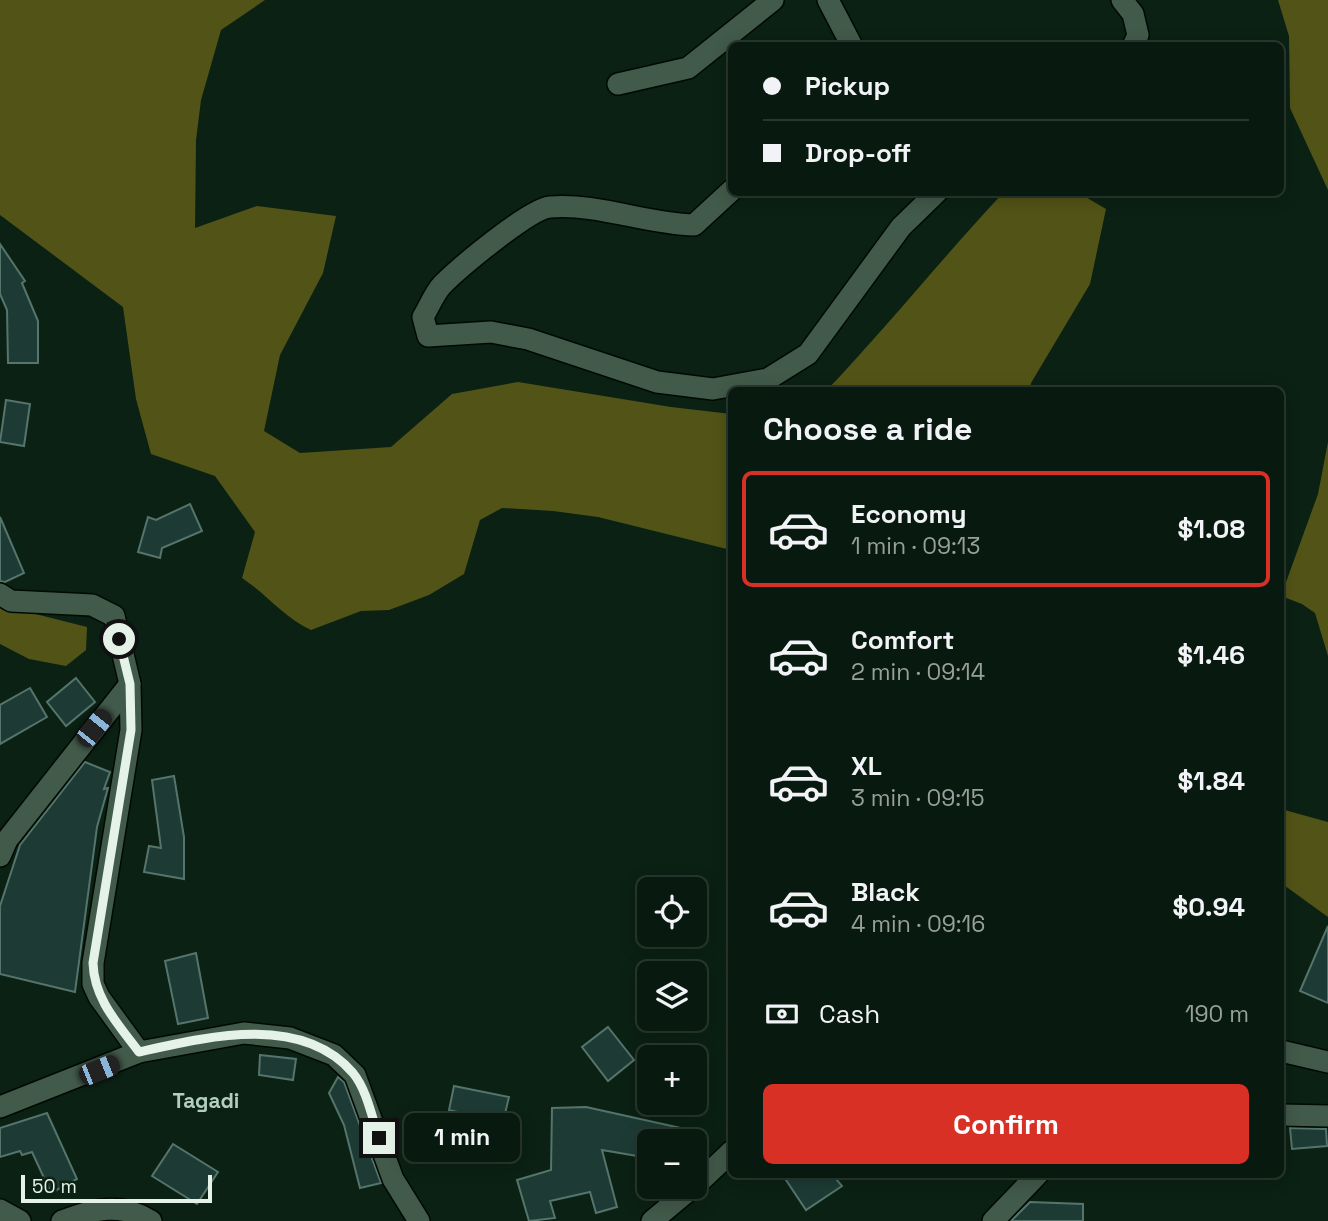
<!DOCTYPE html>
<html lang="en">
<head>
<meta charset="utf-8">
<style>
	:root { --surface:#08190f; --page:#112218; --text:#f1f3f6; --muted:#98a09e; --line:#29382f; --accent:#d93025 }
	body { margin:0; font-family:"Space Grotesk",sans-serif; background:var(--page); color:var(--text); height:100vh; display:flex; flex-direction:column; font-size:26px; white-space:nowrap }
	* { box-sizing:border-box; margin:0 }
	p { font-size:23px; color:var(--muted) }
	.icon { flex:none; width:38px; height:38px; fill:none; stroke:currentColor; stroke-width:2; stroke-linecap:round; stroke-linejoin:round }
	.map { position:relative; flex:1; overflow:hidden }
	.details { position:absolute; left:728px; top:387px; width:556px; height:791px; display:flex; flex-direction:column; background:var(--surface); border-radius:10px; box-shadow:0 4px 18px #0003,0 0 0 2px var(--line) }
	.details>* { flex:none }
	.hud { position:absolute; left:728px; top:42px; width:556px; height:154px; border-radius:10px; box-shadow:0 4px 18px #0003,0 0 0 2px var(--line); display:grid; align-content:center; height:154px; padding:0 35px; background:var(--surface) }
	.buttons { position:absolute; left:637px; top:877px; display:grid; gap:14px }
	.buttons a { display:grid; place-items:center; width:70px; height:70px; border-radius:10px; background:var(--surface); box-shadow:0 4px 18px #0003,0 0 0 2px var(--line); font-size:35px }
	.scale { position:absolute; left:21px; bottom:18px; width:191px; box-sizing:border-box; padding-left:7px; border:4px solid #e4f2e8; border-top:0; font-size:19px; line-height:24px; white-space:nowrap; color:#e4f2e8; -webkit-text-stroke:5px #0b2114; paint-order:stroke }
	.end { position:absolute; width:32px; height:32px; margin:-16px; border:9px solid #e4f2e8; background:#111; box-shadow:0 0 0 4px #111 }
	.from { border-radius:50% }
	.bubble { position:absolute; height:49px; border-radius:10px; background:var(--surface); box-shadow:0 4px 18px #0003,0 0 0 2px var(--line); font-size:23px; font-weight:700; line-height:49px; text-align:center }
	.car { position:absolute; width:21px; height:42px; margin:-21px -10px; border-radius:9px; box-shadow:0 0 5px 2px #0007; background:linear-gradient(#222 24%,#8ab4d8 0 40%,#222 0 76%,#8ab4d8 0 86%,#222 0) }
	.hud b { display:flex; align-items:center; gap:24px; height:66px; font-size:26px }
	.hud b+b { border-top:2px solid var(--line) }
	.hud i { width:18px; height:18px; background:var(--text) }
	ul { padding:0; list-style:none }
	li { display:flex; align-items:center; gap:21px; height:116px; margin:0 14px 10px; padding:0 21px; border:4px solid transparent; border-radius:10px }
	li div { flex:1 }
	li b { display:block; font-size:26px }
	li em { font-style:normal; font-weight:700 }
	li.active { border-color:var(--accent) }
	li>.icon { width:63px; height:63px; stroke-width:1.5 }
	h2 { padding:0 35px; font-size:32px; line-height:84px }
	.pay { display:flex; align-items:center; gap:18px; height:77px; padding:0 35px; font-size:26px }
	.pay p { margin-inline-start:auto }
	.primary-button { display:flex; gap:14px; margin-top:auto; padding:14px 35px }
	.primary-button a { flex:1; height:80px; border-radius:10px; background:var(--accent); color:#fff; font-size:28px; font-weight:700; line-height:80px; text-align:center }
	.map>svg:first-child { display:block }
	.forest { fill:#525417 }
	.building { fill:#1d3b34; stroke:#54746c; stroke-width:2 }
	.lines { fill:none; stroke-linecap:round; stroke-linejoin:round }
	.street-casing { stroke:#000a02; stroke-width:24 }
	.street { stroke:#425a4a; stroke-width:21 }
	.route { stroke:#e4f2e8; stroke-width:9 }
	.labels { text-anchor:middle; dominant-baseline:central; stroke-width:7; stroke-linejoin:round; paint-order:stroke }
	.neighbourhood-label { font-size:21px; font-weight:bold; fill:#b3cebc; stroke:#0b2114 }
</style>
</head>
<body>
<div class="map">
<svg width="1328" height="1221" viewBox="0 0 1328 1221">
	<rect width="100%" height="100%" fill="#0b2114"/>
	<!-- forest -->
	<g class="forest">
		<path d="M 0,0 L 265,0 L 221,30 L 201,100 L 196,140 L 195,228 L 257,206 L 336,216 L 323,273 L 280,355 L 264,431 L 300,453 L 391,447 L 452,394 L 518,382 L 671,407 L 731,414 L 731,550 L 598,517 L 553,511 L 502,508 L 480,520 L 464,574 L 429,595 L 389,610 L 361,611 L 311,630 C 282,616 269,596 242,578 L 255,532 L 215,476 L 151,454 L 136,399 L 123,307 L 0,215 Z"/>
		<path d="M 1278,0 L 1328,0 L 1328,190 L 1290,108 L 1289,36 Z"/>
		<path d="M 1003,193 L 1079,193 L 1106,209 L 1090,284 L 1031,383 L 1030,390 L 827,390 C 888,326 943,257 1003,193 Z"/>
		<path d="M 1328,442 L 1328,656 L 1315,613 L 1302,604 L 1281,596 L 1318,494 Z"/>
		<path d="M 0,605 L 87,627 L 86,650 L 66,666 L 29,659 L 0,644 Z"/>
		<path d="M 1281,809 L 1328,822 L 1328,917 L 1281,883 Z"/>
	</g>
	<!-- building -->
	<g class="building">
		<path d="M 0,244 L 25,281 L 22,283 L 38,321 L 38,363 L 8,363 L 7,310 L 0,294 Z"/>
		<path d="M 6,400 L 30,404 L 24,446 L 0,442 Z"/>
		<path d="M 190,504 L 202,531 L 162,548 L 160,558 L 138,552 L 148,517 L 156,520 Z"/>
		<path d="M 0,517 L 24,573 L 5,582 L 0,581 Z"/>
		<path d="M 76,678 L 95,702 L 66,726 L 47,702 Z"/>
		<path d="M 30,688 L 47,717 L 0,744 L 0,705 Z"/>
		<path d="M 85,762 L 110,772 L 104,789 L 108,788 L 97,827 L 75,992 L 0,974 L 0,906 L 20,845 Z"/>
		<path d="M 174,776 L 184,837 L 184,879 L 144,872 L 149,846 L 161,848 L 152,780 Z"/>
		<path d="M 1328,926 L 1328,1003 L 1300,991 Z"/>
		<path d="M 196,953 L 208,1018 L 178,1024 L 165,961 Z"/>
		<path d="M 608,1027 L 634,1060 L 608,1081 L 582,1047 Z"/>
		<path d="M 260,1055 L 296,1059 L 293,1080 L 259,1075 Z"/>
		<path d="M 338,1077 L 344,1082 L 381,1183 L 360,1188 L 344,1125 L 329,1093 Z"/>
		<path d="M 454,1086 L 509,1097 L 503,1122 L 449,1110 Z"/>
		<path d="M 586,1107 L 690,1130 L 689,1141 L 649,1141 L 649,1158 L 602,1150 L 617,1207 L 596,1213 L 590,1192 L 550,1201 L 555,1218 L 529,1221 L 517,1180 L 551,1170 L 552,1108 Z"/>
		<path d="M 47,1113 L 77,1179 L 51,1193 L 32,1152 L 22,1155 L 20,1151 L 0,1157 L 0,1128 Z"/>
		<path d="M 1290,1128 L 1326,1129 L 1327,1146 L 1292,1149 Z"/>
		<path d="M 173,1144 L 218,1172 L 197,1204 L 152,1176 Z"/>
		<path d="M 782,1174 L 832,1174 L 842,1186 L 806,1210 Z"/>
		<path d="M 1030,1202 L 1083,1204 L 1083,1221 L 1011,1221 Z"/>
	</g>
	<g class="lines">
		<defs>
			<g id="street">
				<path d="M 828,0 L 852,46"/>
				<path d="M 1122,0 L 1133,14 L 1138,35 L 1133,46"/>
				<path d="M 618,84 L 688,68 L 773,0"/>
				<path d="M 732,190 L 694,225 C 646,224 598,203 550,207 C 529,209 459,268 442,285 C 434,294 429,307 423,317 L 428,336 L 491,332 L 528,339 L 657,382 L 713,389 L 768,379 L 808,354 L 901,227 L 937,192"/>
				<path d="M 0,594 L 11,601 L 92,605 L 114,616 L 130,684 L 131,730 L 93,963 L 93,984 L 99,997 L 139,1052"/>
				<path d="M 0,856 L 7,840 L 130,684"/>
				<path d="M 1281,1051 L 1328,1062"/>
				<path d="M 0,1107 L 139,1052 L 244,1033 L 290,1038 L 334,1055 L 355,1075 L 393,1179 L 419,1221"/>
				<path d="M 1281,1115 L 1328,1116"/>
				<path d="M 695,1186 L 732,1151"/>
				<path d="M 0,1210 L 20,1221"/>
				<path d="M 62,1221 C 93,1209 121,1202 151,1221"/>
				<path d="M 652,1221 L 694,1186"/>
				<path d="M 993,1221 L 1038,1174"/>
			</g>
		</defs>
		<!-- street casing -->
		<use href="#street" class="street-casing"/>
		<!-- street -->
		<use href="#street" class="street"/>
	</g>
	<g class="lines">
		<!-- route -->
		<path class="route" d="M 119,639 L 130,684 L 131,730 L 93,963 C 94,999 118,1024 139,1052 C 206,1037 301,1013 353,1073 C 367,1090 372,1118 379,1138"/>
	</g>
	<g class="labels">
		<!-- neighbourhood labels -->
		<g class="neighbourhood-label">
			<text x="206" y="1100">Tagadi</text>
		</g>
	</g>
</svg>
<div class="buttons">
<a><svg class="icon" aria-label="locate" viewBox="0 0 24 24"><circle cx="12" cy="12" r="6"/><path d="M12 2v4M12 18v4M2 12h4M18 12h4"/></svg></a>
<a><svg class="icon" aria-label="layers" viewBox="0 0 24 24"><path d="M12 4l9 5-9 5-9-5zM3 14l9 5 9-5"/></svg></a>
<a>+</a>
<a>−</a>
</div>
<div class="scale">50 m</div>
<i class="end from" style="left:119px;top:639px"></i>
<i class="end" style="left:379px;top:1138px"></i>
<div class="bubble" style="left:404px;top:1113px;width:116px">1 min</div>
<i class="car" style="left:94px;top:728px;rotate:39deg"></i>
<i class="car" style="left:99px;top:1070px;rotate:68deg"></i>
<div class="hud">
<b><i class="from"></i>Pickup</b>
<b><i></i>Drop-off</b>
</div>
<section class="details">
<h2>Choose a ride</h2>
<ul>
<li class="active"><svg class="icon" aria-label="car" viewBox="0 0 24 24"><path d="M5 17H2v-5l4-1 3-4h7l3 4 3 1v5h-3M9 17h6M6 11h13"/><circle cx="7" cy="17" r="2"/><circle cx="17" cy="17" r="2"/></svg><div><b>Economy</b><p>1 min · 09:13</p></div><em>$1.08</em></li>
<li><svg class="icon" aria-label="car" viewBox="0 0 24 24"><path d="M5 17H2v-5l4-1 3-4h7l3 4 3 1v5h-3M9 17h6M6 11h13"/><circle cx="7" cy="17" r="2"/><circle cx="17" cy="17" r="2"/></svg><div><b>Comfort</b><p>2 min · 09:14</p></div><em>$1.46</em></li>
<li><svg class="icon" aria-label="car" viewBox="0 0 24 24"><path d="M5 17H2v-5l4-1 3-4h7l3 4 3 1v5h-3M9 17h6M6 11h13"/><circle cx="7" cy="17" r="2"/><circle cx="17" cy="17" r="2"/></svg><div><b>XL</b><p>3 min · 09:15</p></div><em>$1.84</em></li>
<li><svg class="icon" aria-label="car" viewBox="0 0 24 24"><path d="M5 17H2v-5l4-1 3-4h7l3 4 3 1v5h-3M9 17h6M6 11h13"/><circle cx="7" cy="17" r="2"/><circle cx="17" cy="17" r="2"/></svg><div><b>Black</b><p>4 min · 09:16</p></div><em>$0.94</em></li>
</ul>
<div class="pay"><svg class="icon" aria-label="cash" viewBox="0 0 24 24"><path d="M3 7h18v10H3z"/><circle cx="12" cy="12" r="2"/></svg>Cash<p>190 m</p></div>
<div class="primary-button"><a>Confirm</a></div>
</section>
</div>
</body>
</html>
